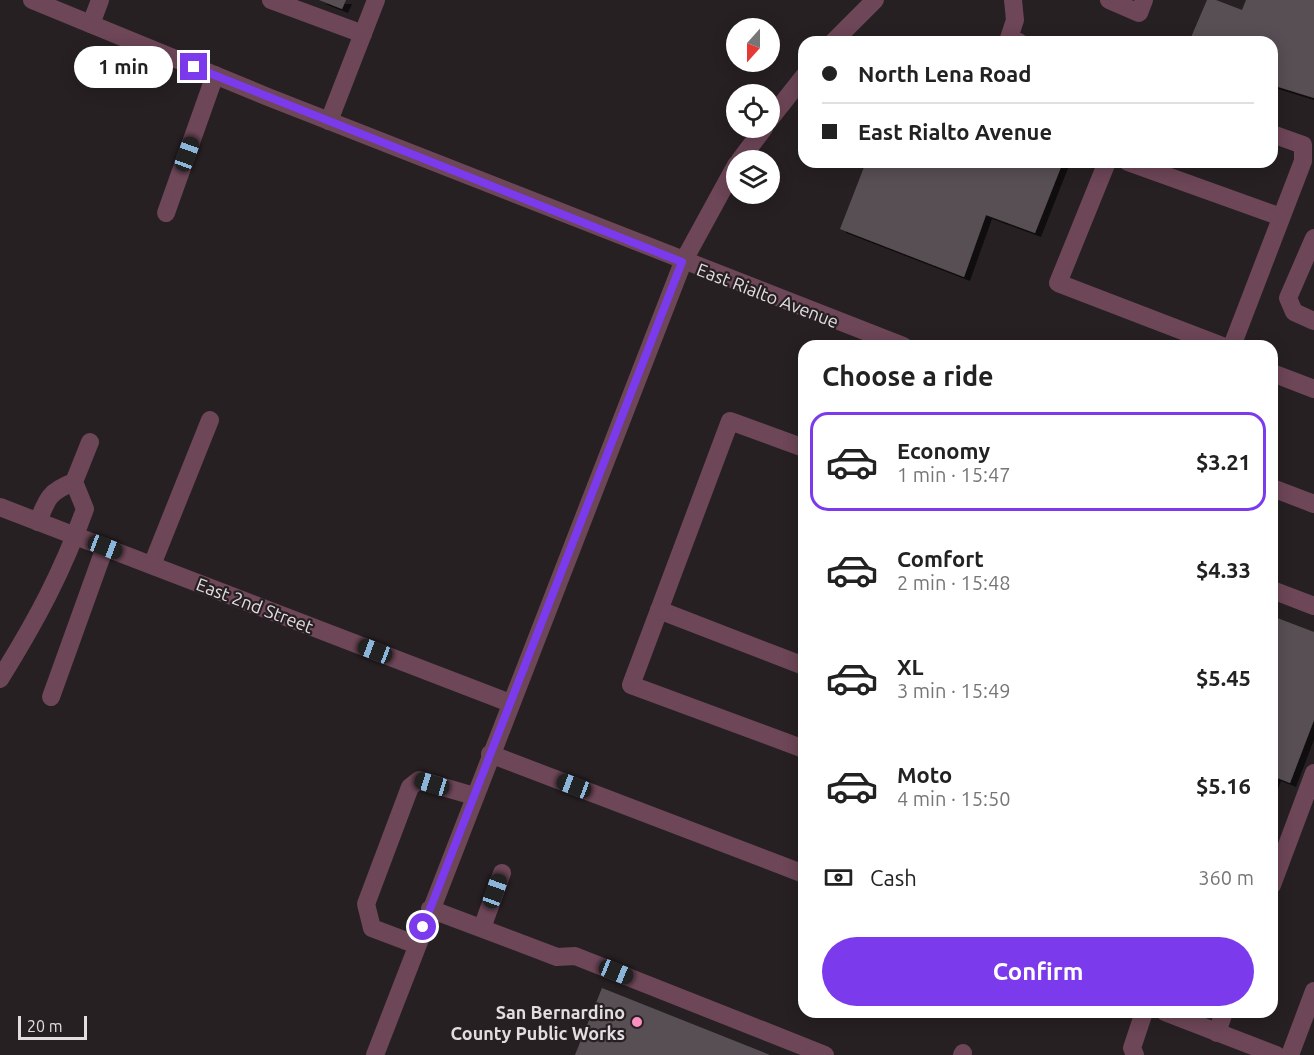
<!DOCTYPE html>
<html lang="en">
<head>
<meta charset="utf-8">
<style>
	:root { --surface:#fff; --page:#f6f6f6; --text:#222; --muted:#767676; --line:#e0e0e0; --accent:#7c3aed }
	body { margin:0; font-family:Ubuntu,sans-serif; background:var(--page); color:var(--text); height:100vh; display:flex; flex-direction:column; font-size:22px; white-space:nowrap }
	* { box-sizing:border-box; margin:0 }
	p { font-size:20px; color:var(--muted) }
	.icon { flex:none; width:33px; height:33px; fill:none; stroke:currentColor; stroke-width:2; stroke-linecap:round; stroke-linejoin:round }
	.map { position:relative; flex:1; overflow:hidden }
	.details { position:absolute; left:798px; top:340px; width:480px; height:678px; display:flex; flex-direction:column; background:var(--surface); border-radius:18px; box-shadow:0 3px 15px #0003 }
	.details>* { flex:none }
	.banner { position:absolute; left:798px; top:36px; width:480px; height:132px; border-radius:18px; box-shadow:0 3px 15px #0003; display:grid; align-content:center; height:132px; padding:0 24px; background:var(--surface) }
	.needle { width:39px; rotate:201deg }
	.buttons { position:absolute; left:726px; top:18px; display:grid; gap:12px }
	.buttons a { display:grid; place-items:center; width:54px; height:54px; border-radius:50%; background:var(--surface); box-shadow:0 3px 15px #0003; font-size:30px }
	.scale { position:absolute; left:18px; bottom:15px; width:69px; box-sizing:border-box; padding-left:6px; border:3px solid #e2dddf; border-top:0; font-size:16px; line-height:21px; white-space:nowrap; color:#e2dddf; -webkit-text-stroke:4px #272023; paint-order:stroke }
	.end { position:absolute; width:27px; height:27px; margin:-14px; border:8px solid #7c3aed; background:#fff; box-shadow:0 0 0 3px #fff }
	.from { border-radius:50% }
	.bubble { position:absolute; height:42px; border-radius:21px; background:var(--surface); box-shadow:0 3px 15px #0003; font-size:20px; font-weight:700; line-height:42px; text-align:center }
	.car { position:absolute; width:18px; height:36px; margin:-18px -9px; border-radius:8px; box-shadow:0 0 4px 2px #0007; background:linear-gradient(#222 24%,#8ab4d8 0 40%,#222 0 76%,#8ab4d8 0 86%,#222 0) }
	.banner b { display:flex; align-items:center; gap:21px; height:57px; font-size:22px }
	.banner b+b { border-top:2px solid var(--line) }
	.banner i { width:15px; height:15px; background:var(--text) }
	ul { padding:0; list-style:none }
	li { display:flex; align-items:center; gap:18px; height:99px; margin:0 12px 9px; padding:0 12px; border:3px solid transparent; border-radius:18px }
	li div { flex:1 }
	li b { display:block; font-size:22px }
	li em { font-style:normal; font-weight:700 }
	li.on { border-color:var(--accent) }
	li>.icon { width:54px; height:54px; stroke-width:1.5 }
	h2 { padding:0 24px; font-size:27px; line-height:72px }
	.pay { display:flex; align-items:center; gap:15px; height:66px; padding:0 24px; font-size:22px }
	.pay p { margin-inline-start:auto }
	.primary-button { display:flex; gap:12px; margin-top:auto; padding:12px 24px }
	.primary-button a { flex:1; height:69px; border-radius:36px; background:var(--accent); color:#fff; font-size:24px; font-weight:700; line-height:69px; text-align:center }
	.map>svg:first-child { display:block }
	.building { fill:#595054; filter:url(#shadow) }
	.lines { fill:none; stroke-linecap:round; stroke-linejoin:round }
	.minor { stroke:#6d4657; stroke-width:18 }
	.route { stroke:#7c3aed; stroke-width:8 }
	.poi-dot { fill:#fd8ec0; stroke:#272023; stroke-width:2 }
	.labels { text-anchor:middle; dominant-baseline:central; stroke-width:4.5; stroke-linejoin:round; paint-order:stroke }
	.street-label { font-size:18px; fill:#e2dddf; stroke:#272023 }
	.poi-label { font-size:18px; font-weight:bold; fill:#e2dddf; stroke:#272023; text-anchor:end }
</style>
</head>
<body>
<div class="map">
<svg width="1314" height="1055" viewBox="0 0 1314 1055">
	<defs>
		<filter id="shadow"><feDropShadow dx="6" dy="4" stdDeviation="0" flood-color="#0009"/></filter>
	</defs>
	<rect width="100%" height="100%" fill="#272023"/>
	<!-- building -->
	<g class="building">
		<path d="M 319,0 L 346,0 L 342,9 Z"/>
		<path d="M 1207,0 L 1216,0 L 1242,10 L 1246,0 L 1314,0 L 1314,98 L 1272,85 L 1272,42 L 1189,42 Z"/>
		<path d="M 866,162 L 1063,162 L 1035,233 L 986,215 L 964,277 L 840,229 Z"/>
		<path d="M 1272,616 L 1314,632 L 1314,720 L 1290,783 L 1275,777 L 1272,785 Z"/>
		<path d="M 602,988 L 770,1055 L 575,1055 Z"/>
	</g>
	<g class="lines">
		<!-- minor -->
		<g class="minor">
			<path d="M 32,0 L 268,97 L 903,346"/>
			<path d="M 271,0 L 363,34"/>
			<path d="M 1013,0 L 1015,20 L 1009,38 L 1019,42"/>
			<path d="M 1109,0 L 1139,13 L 1144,0"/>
			<path d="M 91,24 L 100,0"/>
			<path d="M 833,42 L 875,0"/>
			<path d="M 770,119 L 804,76"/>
			<path d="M 329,121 L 376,0"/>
			<path d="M 740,160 L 764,128"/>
			<path d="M 1107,162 L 1058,283 L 1222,346"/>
			<path d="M 1128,162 L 1281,217"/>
			<path d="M 166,213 L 215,75"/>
			<path d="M 1314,238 L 1288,298 L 1294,312 L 1314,321"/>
			<path d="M 1232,346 L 1303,161 L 1303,145 L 1272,134"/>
			<path d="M 1272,373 L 1314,389"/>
			<path d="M 804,448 L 730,421 L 631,685 L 804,749"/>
			<path d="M 1272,488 L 1314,504"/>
			<path d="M 0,507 L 510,703"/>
			<path d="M 38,522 C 47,498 50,491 74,482"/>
			<path d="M 152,565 L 210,420"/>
			<path d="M 1272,590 L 1314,606"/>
			<path d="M 659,610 L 804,666"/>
			<path d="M 0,679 C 36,621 62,573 85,509 L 74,482 L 90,442"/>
			<path d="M 51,697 L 105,547"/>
			<path d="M 490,754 L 804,874"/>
			<path d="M 1272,885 L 1314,773"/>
			<path d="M 430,909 L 557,957 L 575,956 L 825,1055"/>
			<path d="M 482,928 L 502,873"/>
			<path d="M 417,945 L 372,928 L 366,904 L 410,787 L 419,780 L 474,796"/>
			<path d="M 1165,1012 L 1276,1055"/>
			<path d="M 1217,1033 L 1224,1012"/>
			<path d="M 375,1055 L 683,262 L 736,165"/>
			<path d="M 962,1055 L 963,1053"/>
			<path d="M 1135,1055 L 1132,1048 L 1144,1012"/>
			<path d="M 1290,1055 L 1314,991"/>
		</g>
	</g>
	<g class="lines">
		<!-- route -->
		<path class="route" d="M 194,67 L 682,262 L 423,927"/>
	</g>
	<!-- markers -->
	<circle class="poi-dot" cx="637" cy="1022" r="6"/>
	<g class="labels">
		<!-- street labels -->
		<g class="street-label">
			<text transform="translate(768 295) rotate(21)">East Rialto Avenue</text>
			<text transform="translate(255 605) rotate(21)">East 2nd Street</text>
		</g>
		<!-- poi labels -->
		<g class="poi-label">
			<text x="625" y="1012">San Bernardino<tspan x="625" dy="21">County Public Works</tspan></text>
		</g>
	</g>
</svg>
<div class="buttons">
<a><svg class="needle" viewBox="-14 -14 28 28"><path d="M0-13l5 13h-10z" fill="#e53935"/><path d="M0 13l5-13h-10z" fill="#767676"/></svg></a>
<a><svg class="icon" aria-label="locate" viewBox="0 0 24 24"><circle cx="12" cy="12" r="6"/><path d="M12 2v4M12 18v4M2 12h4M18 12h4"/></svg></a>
<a><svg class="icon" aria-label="layers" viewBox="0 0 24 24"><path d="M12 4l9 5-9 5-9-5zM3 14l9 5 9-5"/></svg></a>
</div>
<div class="scale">20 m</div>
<i class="end from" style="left:423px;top:927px"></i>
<i class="end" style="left:194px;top:67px"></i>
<div class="bubble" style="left:74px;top:46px;width:99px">1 min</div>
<i class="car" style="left:187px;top:154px;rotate:20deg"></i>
<i class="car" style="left:105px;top:547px;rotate:111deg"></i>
<i class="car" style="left:375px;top:651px;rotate:291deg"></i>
<i class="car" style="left:432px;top:784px;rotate:287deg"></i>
<i class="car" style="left:574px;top:786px;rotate:291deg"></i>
<i class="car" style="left:495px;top:891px;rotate:20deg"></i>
<i class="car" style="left:616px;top:972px;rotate:112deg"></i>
<div class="banner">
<b><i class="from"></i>North Lena Road</b>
<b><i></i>East Rialto Avenue</b>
</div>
<section class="details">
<h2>Choose a ride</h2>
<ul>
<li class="on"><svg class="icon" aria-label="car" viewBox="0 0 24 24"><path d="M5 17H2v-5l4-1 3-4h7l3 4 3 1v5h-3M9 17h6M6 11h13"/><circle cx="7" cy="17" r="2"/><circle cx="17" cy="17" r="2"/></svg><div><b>Economy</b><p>1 min · 15:47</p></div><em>$3.21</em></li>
<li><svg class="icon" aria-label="car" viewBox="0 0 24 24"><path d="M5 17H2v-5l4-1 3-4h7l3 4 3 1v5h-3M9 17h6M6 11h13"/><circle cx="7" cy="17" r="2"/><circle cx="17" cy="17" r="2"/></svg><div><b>Comfort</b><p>2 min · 15:48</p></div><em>$4.33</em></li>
<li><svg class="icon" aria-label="car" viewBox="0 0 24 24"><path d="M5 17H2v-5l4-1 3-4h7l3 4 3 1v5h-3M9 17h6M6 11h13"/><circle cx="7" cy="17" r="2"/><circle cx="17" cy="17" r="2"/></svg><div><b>XL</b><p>3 min · 15:49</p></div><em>$5.45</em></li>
<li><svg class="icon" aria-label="car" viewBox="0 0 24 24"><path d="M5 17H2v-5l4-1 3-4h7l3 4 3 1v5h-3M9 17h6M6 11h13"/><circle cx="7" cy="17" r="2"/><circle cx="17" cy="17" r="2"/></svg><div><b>Moto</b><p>4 min · 15:50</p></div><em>$5.16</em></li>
</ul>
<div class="pay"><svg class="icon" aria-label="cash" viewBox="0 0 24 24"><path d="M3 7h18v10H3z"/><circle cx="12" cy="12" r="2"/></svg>Cash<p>360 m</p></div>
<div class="primary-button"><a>Confirm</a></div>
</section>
</div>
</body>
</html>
